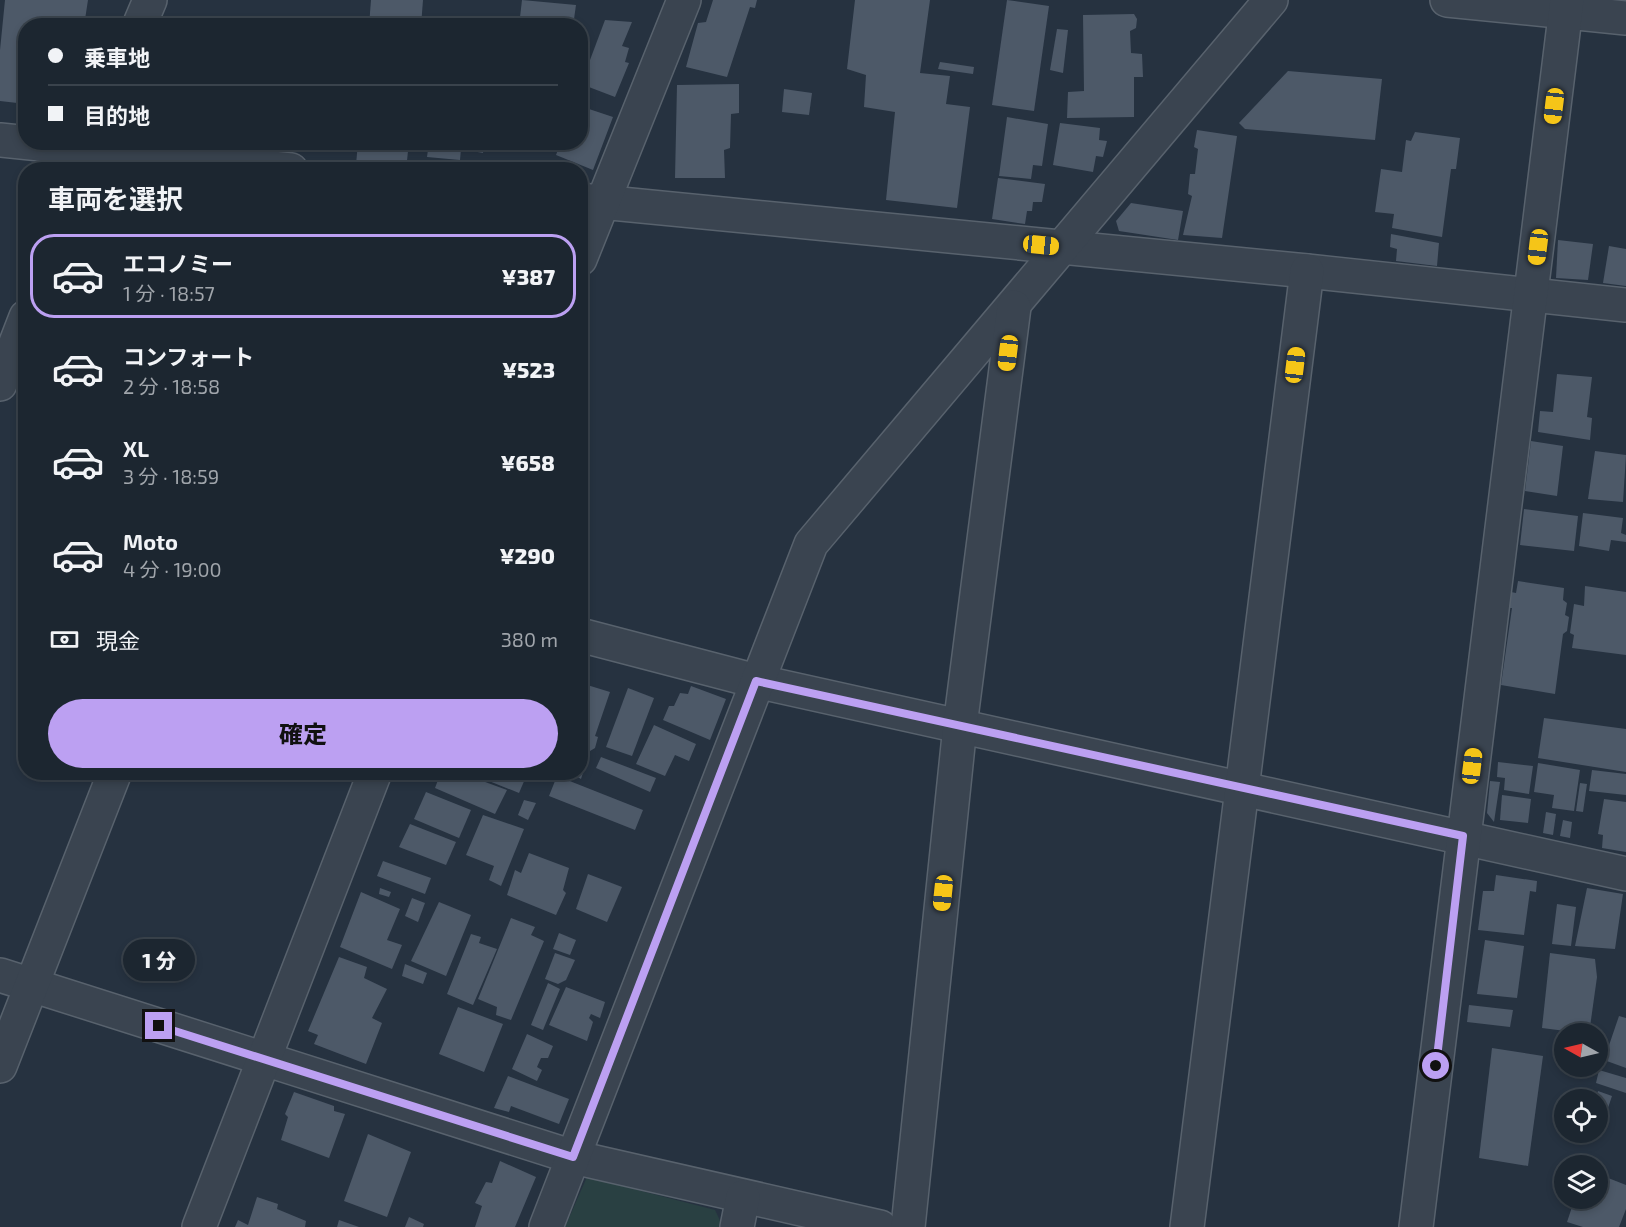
<!DOCTYPE html>
<html lang="ja">
<head>
<meta charset="utf-8">
<style>
	:root { --surface:#1c2630; --page:#29323c; --text:#f1f3f6; --muted:#a0a5ab; --line:#3a434c; --accent:#bca0f2 }
	body { margin:0; font-family:"Exo 2","Noto Sans JP",sans-serif; background:var(--page); color:var(--text); height:100vh; display:flex; flex-direction:column; font-size:22px; white-space:nowrap }
	* { box-sizing:border-box; margin:0 }
	p { font-size:20px; color:var(--muted) }
	.icon { flex:none; width:33px; height:33px; fill:none; stroke:currentColor; stroke-width:2; stroke-linecap:round; stroke-linejoin:round }
	.map { position:relative; flex:1; overflow:hidden }
	.drawer { position:absolute; left:18px; top:162px; width:570px; height:618px; display:flex; flex-direction:column; background:var(--surface); border-radius:24px; box-shadow:0 3px 9px #0003,0 0 0 2px var(--line) }
	.drawer>* { flex:none }
	.hud { position:absolute; left:18px; top:18px; width:570px; height:132px; border-radius:24px; box-shadow:0 3px 9px #0003,0 0 0 2px var(--line); display:grid; align-content:center; height:132px; padding:0 30px; background:var(--surface) }
	.needle { width:39px; rotate:278deg }
	.fabs { position:absolute; left:1554px; top:1023px; display:grid; gap:12px }
	.fabs a { display:grid; place-items:center; width:54px; height:54px; border-radius:50%; background:var(--surface); box-shadow:0 3px 9px #0003,0 0 0 2px var(--line); font-size:30px }
	.end { position:absolute; width:27px; height:27px; margin:-14px; border:8px solid #bca0f2; background:#111; box-shadow:0 0 0 3px #111 }
	.from { border-radius:50% }
	.bubble { position:absolute; height:42px; border-radius:21px; background:var(--surface); box-shadow:0 3px 9px #0003,0 0 0 2px var(--line); font-size:20px; font-weight:800; line-height:42px; text-align:center }
	.car { position:absolute; width:18px; height:36px; margin:-18px -9px; border-radius:8px; box-shadow:0 0 4px 2px #0007; background:linear-gradient(#f5c518 24%,#345 0 40%,#f5c518 0 76%,#345 0 86%,#f5c518 0) }
	.hud b { display:flex; align-items:center; gap:21px; height:57px; font-size:22px }
	.hud b+b { border-top:2px solid var(--line) }
	.hud i { width:15px; height:15px; background:var(--text) }
	ul { padding:0; list-style:none }
	li { display:flex; align-items:center; gap:18px; height:84px; margin:0 12px 9px; padding:0 18px; border:3px solid transparent; border-radius:24px }
	li div { flex:1 }
	li b { display:block; font-size:22px }
	li em { font-style:normal; font-weight:800 }
	li.on { border-color:var(--accent) }
	li>.icon { width:54px; height:54px; stroke-width:1.5 }
	h2 { padding:0 30px; font-size:27px; line-height:72px }
	.pay { display:flex; align-items:center; gap:15px; height:66px; padding:0 30px; font-size:22px }
	.pay p { margin-inline-start:auto }
	.button { display:flex; gap:12px; margin-top:auto; padding:12px 30px }
	.button a { flex:1; height:69px; border-radius:36px; background:var(--accent); color:#111; font-size:24px; font-weight:800; line-height:69px; text-align:center }
	.map>svg:first-child { display:block }
	.green { fill:#294042 }
	.building { fill:#4d5968 }
	.lines { fill:none; stroke-linecap:round; stroke-linejoin:round }
	.minor-casing { stroke:#58626d; stroke-width:36 }
	.minor { stroke:#3a4450; stroke-width:33 }
	.route { stroke:#bca0f2; stroke-width:8 }
</style>
</head>
<body>
<div class="map">
<svg width="1626" height="1227" viewBox="0 0 1626 1227">
	<rect width="100%" height="100%" fill="#263240"/>
	<!-- green -->
	<path class="green" d="M 587,1177 L 715,1210 L 723,1227 L 565,1227 Z"/>
	<!-- building -->
	<g class="building">
		<path d="M 5,0 L 88,0 L 84,26 L 26,26 L 26,104 L 0,101 L 0,50 Z"/>
		<path d="M 371,0 L 423,0 L 421,26 L 369,26 Z"/>
		<path d="M 522,0 L 576,5 L 573,26 L 519,26 Z"/>
		<path d="M 713,0 L 757,0 L 755,8 L 750,7 L 727,77 L 686,67 L 698,23 L 706,22 Z"/>
		<path d="M 855,0 L 930,0 L 920,73 L 950,76 L 946,104 L 970,107 L 957,208 L 886,200 L 895,112 L 864,107 L 866,75 L 847,69 Z"/>
		<path d="M 1007,0 L 1049,6 L 1034,111 L 992,105 Z"/>
		<path d="M 1134,14 L 1137,19 L 1136,28 L 1130,31 L 1131,53 L 1142,54 L 1143,77 L 1134,77 L 1134,117 L 1067,118 L 1068,92 L 1084,91 L 1083,15 Z"/>
		<path d="M 605,20 L 632,22 L 622,46 L 629,48 L 625,62 L 629,63 L 615,97 L 581,84 Z"/>
		<path d="M 1057,29 L 1068,30 L 1063,73 L 1050,70 Z"/>
		<path d="M 940,62 L 974,67 L 973,74 L 938,69 Z"/>
		<path d="M 1288,71 L 1382,79 L 1375,140 L 1245,129 L 1239,123 Z"/>
		<path d="M 739,84 L 739,113 L 731,114 L 730,148 L 724,150 L 725,178 L 675,178 L 677,85 Z"/>
		<path d="M 784,89 L 812,93 L 809,115 L 782,112 Z"/>
		<path d="M 580,106 L 613,117 L 593,170 L 556,155 L 561,142 L 580,142 Z"/>
		<path d="M 1007,117 L 1048,124 L 1042,166 L 1033,165 L 1031,179 L 999,176 Z"/>
		<path d="M 1060,123 L 1100,128 L 1099,140 L 1107,141 L 1103,157 L 1096,156 L 1093,172 L 1053,165 Z"/>
		<path d="M 1197,130 L 1237,136 L 1222,238 L 1183,235 L 1192,196 L 1188,194 L 1190,174 L 1195,174 L 1198,149 L 1194,147 Z"/>
		<path d="M 1415,132 L 1460,138 L 1456,169 L 1451,169 L 1442,237 L 1392,228 L 1394,214 L 1375,212 L 1381,169 L 1402,172 L 1406,140 L 1411,141 Z"/>
		<path d="M 358,142 L 409,142 L 406,170 L 356,165 Z"/>
		<path d="M 429,142 L 484,142 L 483,153 L 461,149 L 460,160 L 427,157 Z"/>
		<path d="M 998,178 L 1045,184 L 1042,202 L 1033,202 L 1032,211 L 1027,211 L 1025,224 L 992,219 Z"/>
		<path d="M 1131,203 L 1183,211 L 1178,240 L 1119,231 L 1116,221 Z"/>
		<path d="M 1391,234 L 1439,243 L 1437,266 L 1396,261 L 1397,249 L 1390,247 Z"/>
		<path d="M 1558,240 L 1593,244 L 1588,280 L 1556,278 Z"/>
		<path d="M 1609,246 L 1626,249 L 1626,286 L 1603,283 Z"/>
		<path d="M 1557,374 L 1592,377 L 1587,417 L 1592,418 L 1590,440 L 1538,432 L 1540,411 L 1553,412 Z"/>
		<path d="M 1531,441 L 1563,446 L 1557,496 L 1525,491 Z"/>
		<path d="M 1595,451 L 1626,455 L 1623,502 L 1588,499 Z"/>
		<path d="M 1524,509 L 1578,516 L 1574,551 L 1520,545 Z"/>
		<path d="M 1583,513 L 1623,518 L 1621,533 L 1626,535 L 1626,542 L 1611,540 L 1609,551 L 1579,546 Z"/>
		<path d="M 1518,581 L 1564,588 L 1563,600 L 1567,603 L 1565,615 L 1569,617 L 1567,631 L 1563,634 L 1555,694 L 1501,685 L 1512,608 L 1509,608 L 1511,592 L 1516,593 Z"/>
		<path d="M 1585,586 L 1626,592 L 1626,655 L 1572,648 L 1574,635 L 1570,633 L 1574,604 L 1584,606 Z"/>
		<path d="M 584,684 L 610,692 L 595,736 L 598,737 L 595,748 L 590,751 L 581,779 L 571,773 L 580,772 L 580,694 Z"/>
		<path d="M 691,686 L 726,699 L 710,740 L 663,720 L 669,706 L 674,706 L 680,693 L 688,694 Z"/>
		<path d="M 628,688 L 654,698 L 632,756 L 606,747 Z"/>
		<path d="M 1544,718 L 1626,729 L 1626,772 L 1538,758 Z"/>
		<path d="M 654,725 L 696,744 L 689,761 L 675,755 L 665,776 L 636,764 Z"/>
		<path d="M 601,757 L 656,778 L 650,792 L 596,768 Z"/>
		<path d="M 1498,762 L 1533,766 L 1529,794 L 1504,790 L 1505,778 L 1497,777 Z"/>
		<path d="M 1538,763 L 1580,770 L 1574,811 L 1552,808 L 1554,795 L 1534,792 Z"/>
		<path d="M 1592,770 L 1626,774 L 1626,795 L 1589,791 Z"/>
		<path d="M 441,772 L 465,775 L 467,772 L 480,772 L 477,779 L 507,790 L 495,814 L 435,788 Z"/>
		<path d="M 486,772 L 528,772 L 519,793 L 484,779 Z"/>
		<path d="M 557,776 L 643,810 L 635,830 L 549,796 Z"/>
		<path d="M 1490,781 L 1500,782 L 1494,822 L 1487,813 Z"/>
		<path d="M 1580,783 L 1587,784 L 1583,812 L 1576,811 Z"/>
		<path d="M 426,792 L 471,810 L 459,838 L 414,819 Z"/>
		<path d="M 1502,795 L 1531,799 L 1528,823 L 1500,820 Z"/>
		<path d="M 1604,799 L 1626,802 L 1626,852 L 1602,848 L 1603,835 L 1598,834 Z"/>
		<path d="M 524,800 L 536,803 L 528,820 L 518,815 Z"/>
		<path d="M 1546,812 L 1556,814 L 1553,835 L 1543,833 Z"/>
		<path d="M 483,815 L 524,829 L 501,886 L 489,880 L 494,866 L 466,855 Z"/>
		<path d="M 1563,820 L 1572,822 L 1570,838 L 1560,836 Z"/>
		<path d="M 410,824 L 456,842 L 446,865 L 399,847 Z"/>
		<path d="M 529,853 L 569,868 L 563,890 L 566,893 L 556,915 L 507,895 L 515,870 L 521,873 Z"/>
		<path d="M 383,861 L 431,878 L 425,894 L 377,876 Z"/>
		<path d="M 588,874 L 622,887 L 607,922 L 576,909 Z"/>
		<path d="M 1496,875 L 1537,881 L 1536,892 L 1530,891 L 1524,935 L 1478,930 L 1483,891 L 1494,891 Z"/>
		<path d="M 380,888 L 391,892 L 389,897 L 379,894 Z"/>
		<path d="M 1587,888 L 1623,894 L 1615,949 L 1575,946 Z"/>
		<path d="M 361,892 L 400,909 L 387,940 L 402,945 L 392,969 L 340,947 Z"/>
		<path d="M 412,898 L 425,903 L 418,922 L 405,916 Z"/>
		<path d="M 439,902 L 471,915 L 446,976 L 411,961 Z"/>
		<path d="M 1557,904 L 1576,907 L 1571,946 L 1552,944 Z"/>
		<path d="M 511,918 L 535,927 L 531,935 L 544,941 L 511,1020 L 496,1015 L 497,1007 L 478,999 Z"/>
		<path d="M 559,933 L 576,940 L 570,955 L 553,949 Z"/>
		<path d="M 471,934 L 481,937 L 479,943 L 497,949 L 473,1005 L 447,994 Z"/>
		<path d="M 1485,940 L 1524,946 L 1517,998 L 1477,994 Z"/>
		<path d="M 555,953 L 575,960 L 566,980 L 558,984 L 545,979 Z"/>
		<path d="M 1550,953 L 1595,959 L 1597,977 L 1589,1034 L 1542,1028 Z"/>
		<path d="M 339,957 L 367,967 L 364,978 L 387,989 L 372,1018 L 382,1023 L 366,1064 L 314,1044 L 318,1035 L 308,1031 Z"/>
		<path d="M 405,964 L 427,973 L 423,984 L 402,976 Z"/>
		<path d="M 548,983 L 560,989 L 543,1030 L 531,1025 Z"/>
		<path d="M 566,987 L 605,1002 L 600,1018 L 591,1014 L 589,1018 L 593,1022 L 587,1041 L 549,1025 Z"/>
		<path d="M 1469,1005 L 1513,1010 L 1510,1027 L 1467,1022 Z"/>
		<path d="M 458,1007 L 503,1024 L 484,1072 L 439,1054 Z"/>
		<path d="M 1619,1016 L 1626,1018 L 1626,1068 L 1604,1060 Z"/>
		<path d="M 527,1034 L 553,1046 L 548,1058 L 541,1058 L 537,1067 L 542,1070 L 537,1081 L 512,1069 Z"/>
		<path d="M 1492,1048 L 1543,1056 L 1528,1166 L 1479,1158 Z"/>
		<path d="M 1599,1070 L 1626,1078 L 1626,1093 L 1596,1083 Z"/>
		<path d="M 508,1076 L 569,1099 L 559,1124 L 511,1106 L 509,1112 L 494,1108 Z"/>
		<path d="M 1598,1091 L 1612,1096 L 1605,1117 L 1598,1115 L 1598,1100 L 1595,1100 Z"/>
		<path d="M 294,1092 L 334,1106 L 334,1111 L 345,1114 L 329,1158 L 281,1140 L 288,1117 L 285,1114 Z"/>
		<path d="M 368,1134 L 411,1152 L 387,1217 L 344,1201 Z"/>
		<path d="M 500,1161 L 536,1177 L 515,1227 L 475,1227 L 482,1206 L 475,1203 L 486,1182 L 492,1183 Z"/>
		<path d="M 1598,1174 L 1626,1185 L 1626,1209 L 1619,1227 L 1583,1227 L 1567,1222 L 1575,1198 L 1598,1198 Z"/>
		<path d="M 257,1197 L 278,1204 L 277,1209 L 306,1221 L 305,1227 L 235,1227 L 238,1220 L 248,1225 Z"/>
		<path d="M 409,1217 L 424,1224 L 423,1227 L 405,1227 Z"/>
		<path d="M 339,1220 L 359,1227 L 337,1227 Z"/>
	</g>
	<g class="lines">
		<defs>
			<g id="minor">
				<path d="M 1447,0 L 1626,18"/>
				<path d="M 139,26 L 150,0"/>
				<path d="M 0,140 L 291,170"/>
				<path d="M 580,200 L 1307,271 L 1626,305"/>
				<path d="M 580,259 L 684,0"/>
				<path d="M 0,384 L 26,317"/>
				<path d="M 580,635 L 756,681 L 1626,874"/>
				<path d="M 0,975 L 573,1157 L 880,1227"/>
				<path d="M 0,1066 L 115,772"/>
				<path d="M 199,1227 L 375,772"/>
				<path d="M 546,1227 L 811,544 L 1271,0"/>
				<path d="M 737,1227 L 743,1197"/>
				<path d="M 908,1227 L 960,726 L 1014,307"/>
				<path d="M 1187,1227 L 1307,271"/>
				<path d="M 1416,1227 L 1567,0"/>
			</g>
		</defs>
		<!-- minor casing -->
		<use href="#minor" class="minor-casing"/>
		<!-- minor -->
		<use href="#minor" class="minor"/>
	</g>
	<g class="lines">
		<!-- route -->
		<path class="route" d="M 159,1026 L 573,1157 L 756,681 L 1463,836 L 1436,1066"/>
	</g>
</svg>
<div class="fabs">
<a><svg class="needle" viewBox="-14 -14 28 28"><path d="M0-13l5 13h-10z" fill="#e53935"/><path d="M0 13l5-13h-10z" fill="#a0a5ab"/></svg></a>
<a><svg class="icon" aria-label="locate" viewBox="0 0 24 24"><circle cx="12" cy="12" r="6"/><path d="M12 2v4M12 18v4M2 12h4M18 12h4"/></svg></a>
<a><svg class="icon" aria-label="layers" viewBox="0 0 24 24"><path d="M12 4l9 5-9 5-9-5zM3 14l9 5 9-5"/></svg></a>
</div>
<i class="end from" style="left:1436px;top:1066px"></i>
<i class="end" style="left:159px;top:1026px"></i>
<div class="bubble" style="left:123px;top:939px;width:72px">1 分</div>
<i class="car" style="left:1554px;top:106px;rotate:187deg"></i>
<i class="car" style="left:1041px;top:245px;rotate:96deg"></i>
<i class="car" style="left:1538px;top:247px;rotate:187deg"></i>
<i class="car" style="left:1008px;top:353px;rotate:187deg"></i>
<i class="car" style="left:1295px;top:365px;rotate:7deg"></i>
<i class="car" style="left:1472px;top:766px;rotate:7deg"></i>
<i class="car" style="left:943px;top:893px;rotate:186deg"></i>
<div class="hud">
<b><i class="from"></i>乗車地</b>
<b><i></i>目的地</b>
</div>
<section class="drawer">
<h2>車両を選択</h2>
<ul>
<li class="on"><svg class="icon" aria-label="car" viewBox="0 0 24 24"><path d="M5 17H2v-5l4-1 3-4h7l3 4 3 1v5h-3M9 17h6M6 11h13"/><circle cx="7" cy="17" r="2"/><circle cx="17" cy="17" r="2"/></svg><div><b>エコノミー</b><p>1 分 · 18:57</p></div><em>¥387</em></li>
<li><svg class="icon" aria-label="car" viewBox="0 0 24 24"><path d="M5 17H2v-5l4-1 3-4h7l3 4 3 1v5h-3M9 17h6M6 11h13"/><circle cx="7" cy="17" r="2"/><circle cx="17" cy="17" r="2"/></svg><div><b>コンフォート</b><p>2 分 · 18:58</p></div><em>¥523</em></li>
<li><svg class="icon" aria-label="car" viewBox="0 0 24 24"><path d="M5 17H2v-5l4-1 3-4h7l3 4 3 1v5h-3M9 17h6M6 11h13"/><circle cx="7" cy="17" r="2"/><circle cx="17" cy="17" r="2"/></svg><div><b>XL</b><p>3 分 · 18:59</p></div><em>¥658</em></li>
<li><svg class="icon" aria-label="car" viewBox="0 0 24 24"><path d="M5 17H2v-5l4-1 3-4h7l3 4 3 1v5h-3M9 17h6M6 11h13"/><circle cx="7" cy="17" r="2"/><circle cx="17" cy="17" r="2"/></svg><div><b>Moto</b><p>4 分 · 19:00</p></div><em>¥290</em></li>
</ul>
<div class="pay"><svg class="icon" aria-label="cash" viewBox="0 0 24 24"><path d="M3 7h18v10H3z"/><circle cx="12" cy="12" r="2"/></svg>現金<p>380 m</p></div>
<div class="button"><a>確定</a></div>
</section>
</div>
</body>
</html>
